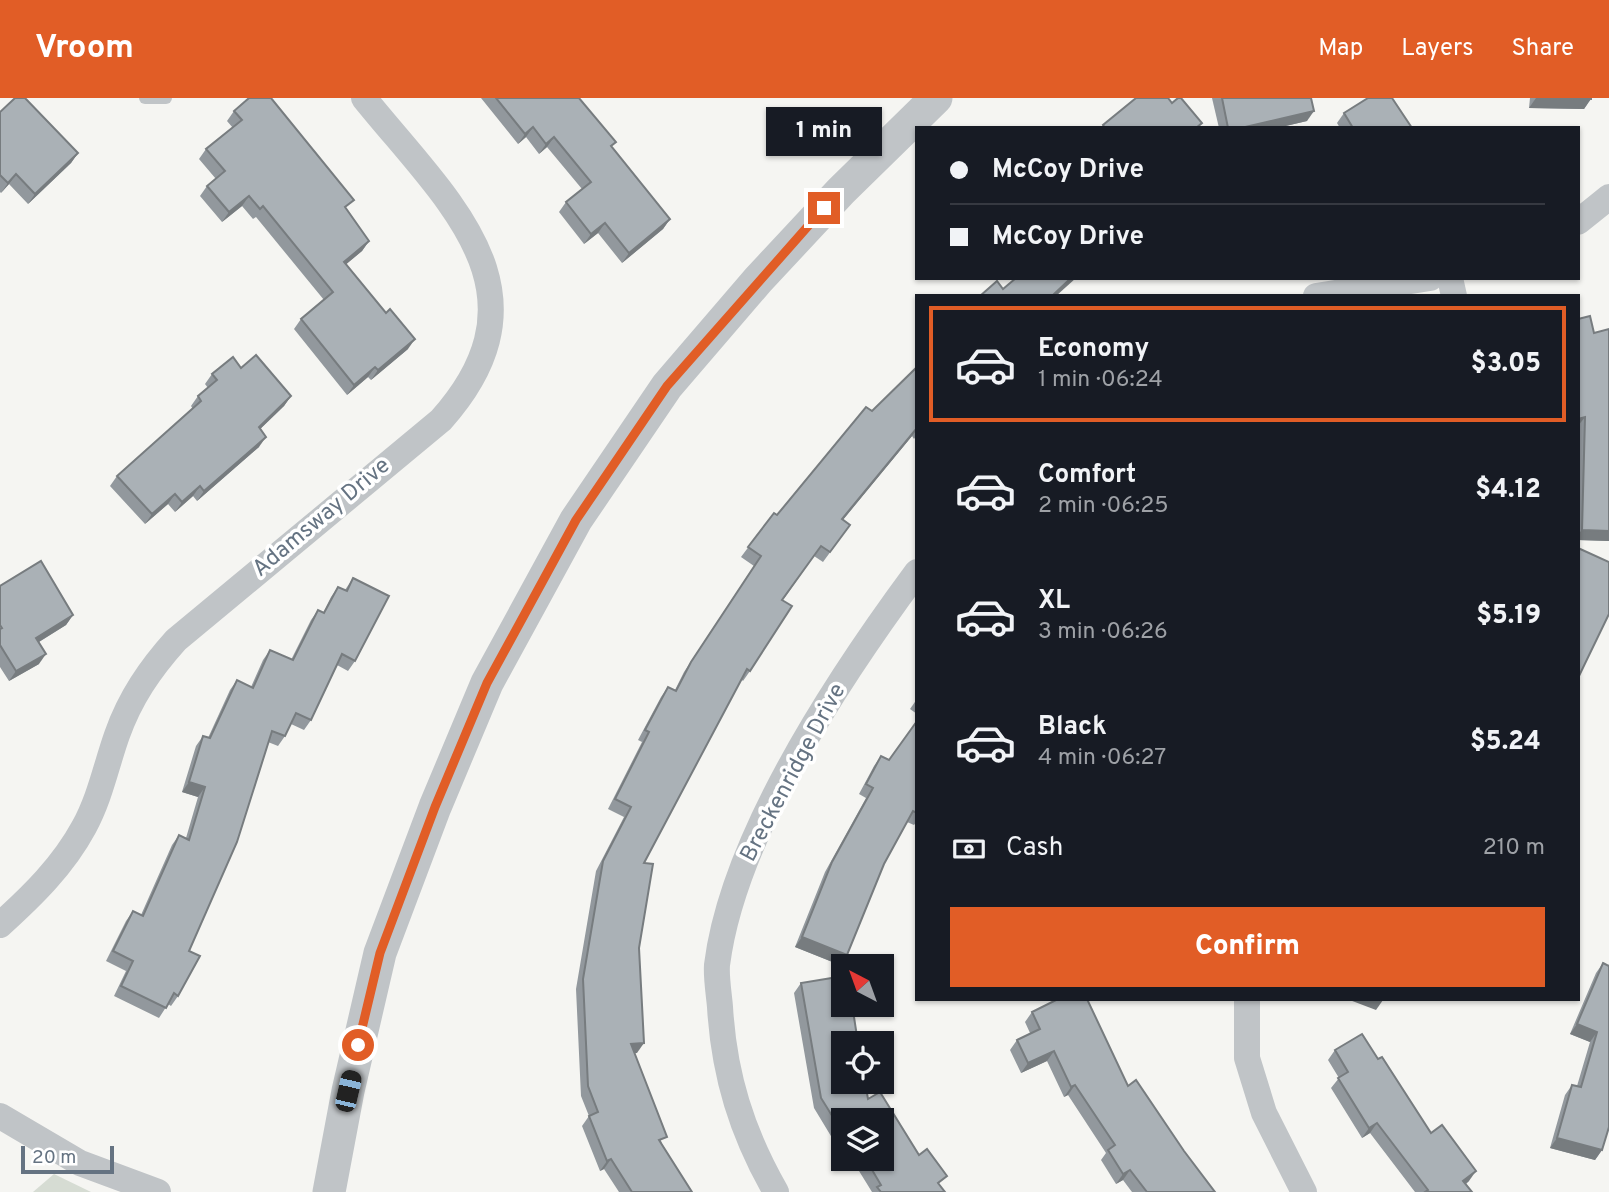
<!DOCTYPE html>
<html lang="en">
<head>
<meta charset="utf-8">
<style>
	:root { --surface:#171b24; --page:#20242c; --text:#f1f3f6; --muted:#9ea1a6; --line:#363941; --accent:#e15d26 }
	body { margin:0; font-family:Overpass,sans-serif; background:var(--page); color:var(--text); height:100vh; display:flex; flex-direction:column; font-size:26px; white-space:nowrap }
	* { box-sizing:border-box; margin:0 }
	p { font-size:23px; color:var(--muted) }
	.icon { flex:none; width:38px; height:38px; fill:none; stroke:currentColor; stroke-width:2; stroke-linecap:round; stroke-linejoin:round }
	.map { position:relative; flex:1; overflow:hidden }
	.drawer { position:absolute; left:915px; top:196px; width:665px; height:707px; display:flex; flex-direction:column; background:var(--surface); border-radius:0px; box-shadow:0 2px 5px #0004 }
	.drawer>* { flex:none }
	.guide { position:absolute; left:915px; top:28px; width:665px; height:154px; border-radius:0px; box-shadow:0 2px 5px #0004; display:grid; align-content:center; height:154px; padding:0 35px; background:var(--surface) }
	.needle { width:46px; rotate:319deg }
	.tools { position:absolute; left:831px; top:856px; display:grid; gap:14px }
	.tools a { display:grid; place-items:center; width:63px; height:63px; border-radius:0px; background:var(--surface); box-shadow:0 2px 5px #0004; font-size:35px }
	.scale { position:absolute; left:21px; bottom:18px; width:93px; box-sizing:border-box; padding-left:7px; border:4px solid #657382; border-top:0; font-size:19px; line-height:24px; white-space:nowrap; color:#657382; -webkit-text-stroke:5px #fff; paint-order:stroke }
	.end { position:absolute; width:32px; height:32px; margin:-16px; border:9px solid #e15d26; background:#fff; box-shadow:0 0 0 4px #fff }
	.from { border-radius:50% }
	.bubble { position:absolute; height:49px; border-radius:0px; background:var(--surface); box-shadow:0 2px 5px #0004; font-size:23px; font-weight:800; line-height:49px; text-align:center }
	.car { position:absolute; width:21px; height:42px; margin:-21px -10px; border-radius:9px; box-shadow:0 0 5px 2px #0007; background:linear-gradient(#222 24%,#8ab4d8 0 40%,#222 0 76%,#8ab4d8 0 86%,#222 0) }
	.guide b { display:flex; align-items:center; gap:24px; height:66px; font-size:26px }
	.guide b+b { border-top:2px solid var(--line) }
	.guide i { width:18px; height:18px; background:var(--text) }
	ul { padding:12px 0 0; list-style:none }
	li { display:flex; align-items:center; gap:21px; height:116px; margin:0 14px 10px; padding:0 21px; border:4px solid transparent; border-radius:0px }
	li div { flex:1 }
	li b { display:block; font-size:26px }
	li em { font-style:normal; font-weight:800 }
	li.on { border-color:var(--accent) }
	li>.icon { width:63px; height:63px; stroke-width:1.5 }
	.pay { display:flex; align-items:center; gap:18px; height:77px; padding:0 35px; font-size:26px }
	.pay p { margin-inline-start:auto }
	.button { display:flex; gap:14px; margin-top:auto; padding:14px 35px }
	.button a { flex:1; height:80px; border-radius:0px; background:var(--accent); color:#fff; font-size:28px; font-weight:800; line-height:80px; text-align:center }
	header { display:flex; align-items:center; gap:42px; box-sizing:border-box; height:98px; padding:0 35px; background:var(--accent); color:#fff }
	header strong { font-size:33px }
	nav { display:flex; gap:38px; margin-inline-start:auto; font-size:24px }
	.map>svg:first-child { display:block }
	.green { fill:#d6dcd3 }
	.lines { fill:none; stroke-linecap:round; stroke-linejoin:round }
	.service { stroke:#c0c4c7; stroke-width:12 }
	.minor { stroke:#c0c4c7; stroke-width:26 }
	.tertiary { stroke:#c0c4c7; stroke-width:33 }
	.wall { fill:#92989d }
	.shaded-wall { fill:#777c7f }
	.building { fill:#aab1b6; stroke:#777c7f; stroke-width:2 }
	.route { stroke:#e15d26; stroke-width:9 }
	.labels { text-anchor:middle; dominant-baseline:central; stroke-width:7; stroke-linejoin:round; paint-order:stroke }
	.street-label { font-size:23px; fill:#657382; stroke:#fff }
</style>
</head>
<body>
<header>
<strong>Vroom</strong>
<nav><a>Map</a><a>Layers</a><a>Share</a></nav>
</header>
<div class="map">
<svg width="1609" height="1094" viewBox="0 0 1609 1094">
	<rect width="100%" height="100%" fill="#f5f5f2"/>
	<!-- green -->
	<path class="green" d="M 54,1076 L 91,1094 L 33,1094 Z"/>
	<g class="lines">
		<!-- service -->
		<path class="service" d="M 145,0 L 166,0"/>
		<!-- minor -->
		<g class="minor">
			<path d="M 1578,124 L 1609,99"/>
			<path d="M 1450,180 L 1454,198"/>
			<path d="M 1316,198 L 1430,180"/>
			<path d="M 0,827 C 32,798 63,768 84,729 C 100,700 106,668 117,637 C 130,600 150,571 176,542 L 441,322 C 556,193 447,103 364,0"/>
			<path d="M 1247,901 L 1247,960 L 1264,1015 L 1304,1094"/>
			<path d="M 0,1018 L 80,1065 L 158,1094"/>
			<path d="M 776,1094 C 742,1035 724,977 720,909 C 719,896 716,880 717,867 C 733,738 840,578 917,474"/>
		</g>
		<!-- tertiary -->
		<path class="tertiary" d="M 329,1094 L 348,993 L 380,855 L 435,709 L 487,585 L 576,422 L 667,288 L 758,182 L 841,93 L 936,0"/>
	</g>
	<!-- wall -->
	<g class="wall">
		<path d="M 481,0 L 579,0 L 612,49 L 670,121 L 663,131 L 622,165 L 598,135 L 584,146 L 559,114 L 566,104 L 582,91 L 547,49 L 539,56 L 526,39 L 518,46 Z"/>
		<path d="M 1212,0 L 1311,0 L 1307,23 L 1277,30 L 1219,30 Z"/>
		<path d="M 1530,0 L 1591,0 L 1584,11 L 1529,10 Z"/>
		<path d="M 234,13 L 347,111 L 369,143 L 362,153 L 346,166 L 408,251 L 371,282 L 368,279 L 347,297 L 294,231 L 301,221 L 324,202 L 256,119 L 253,121 L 242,108 L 222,124 L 200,98 L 207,88 L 216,81 L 199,61 L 206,51 L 233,30 L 227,23 Z"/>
		<path d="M 0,14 L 78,55 L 71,65 L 28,106 L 9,86 L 1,95 L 0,94 Z"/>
		<path d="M 1344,15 L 1412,30 L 1340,30 L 1337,25 Z"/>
		<path d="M 1578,221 L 1594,235 L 1609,231 L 1609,443 L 1578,442 Z"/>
		<path d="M 917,269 L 917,337 L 914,341 L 912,338 L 843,422 L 850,427 L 823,464 L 814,458 L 783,502 L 750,573 L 743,583 L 741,581 L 644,765 L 639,850 L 637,955 L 635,955 L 662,1046 L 692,1094 L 619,1094 L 604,1071 L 600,1073 L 582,1028 L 589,1018 L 581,998 L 576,891 L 596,773 L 624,719 L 608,711 L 642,644 L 638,642 L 661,599 L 668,589 L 675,592 L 684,574 L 754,468 L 741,459 L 774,415 L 777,417 L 872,313 Z"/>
		<path d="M 241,270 L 291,298 L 284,308 L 260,331 L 259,349 L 197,403 L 193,398 L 175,414 L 168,406 L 145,426 L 110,388 L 117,378 L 193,311 L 191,308 L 198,298 L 208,290 L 205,286 L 212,276 Z"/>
		<path d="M 353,480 L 355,563 L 348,573 L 337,567 L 311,622 L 304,632 L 291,626 L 285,638 L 278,648 L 268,644 L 189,853 L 178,898 L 171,908 L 168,906 L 159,920 L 114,898 L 126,873 L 106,863 L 126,823 L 133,813 L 141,817 L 172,747 L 179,737 L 186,740 L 198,699 L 182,694 L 196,648 L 203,638 L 208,640 L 230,592 L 237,582 L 251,589 L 263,562 L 270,552 L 291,562 L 311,522 L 318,512 L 323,515 L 331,499 L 338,489 L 345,492 Z"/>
		<path d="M 0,488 L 73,517 L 66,527 L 39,544 L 39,566 L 9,583 L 0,569 Z"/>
		<path d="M 917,601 L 917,616 L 910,611 Z"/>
		<path d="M 917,623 L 917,723 L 914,727 L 907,724 L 884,766 L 840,867 L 795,849 L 825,774 L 866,700 L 859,696 L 874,668 L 881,658 L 889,662 Z"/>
		<path d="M 1603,865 L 1608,868 L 1609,866 L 1609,1029 L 1602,1052 L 1595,1062 L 1550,1050 L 1565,997 L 1572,987 L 1577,988 L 1590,944 L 1570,936 L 1596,875 Z"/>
		<path d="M 801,885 L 868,1001 L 919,1057 L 945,1094 L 872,1094 L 851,1060 L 882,1060 L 844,1022 L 844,1051 L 840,1053 L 814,1010 L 794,895 Z"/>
		<path d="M 1032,914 L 1128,988 L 1184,1053 L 1215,1094 L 1132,1094 L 1123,1082 L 1116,1086 L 1101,1062 L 1106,1055 L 1068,997 L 1064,999 L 1047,963 L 1021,975 L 1010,952 L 1017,942 L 1030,935 L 1025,924 Z"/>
		<path d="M 1335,952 L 1378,961 L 1431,1035 L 1469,1083 L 1466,1086 L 1472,1094 L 1415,1094 L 1370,1035 L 1362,1040 L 1331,990 L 1339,980 L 1328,962 Z"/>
	</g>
	<!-- shaded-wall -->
	<g class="shaded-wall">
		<path d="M 1536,0 L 1591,1 L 1584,11 L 1529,10 Z"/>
		<path d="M 1314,13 L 1307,23 L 1277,30 L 1241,30 Z"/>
		<path d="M 533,29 L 526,39 L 518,46 L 525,36 Z"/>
		<path d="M 554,39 L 547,49 L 539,56 L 546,46 Z"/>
		<path d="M 78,55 L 71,65 L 28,106 L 35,96 Z"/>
		<path d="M 16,76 L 9,86 L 1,95 L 8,85 Z"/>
		<path d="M 249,98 L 242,108 L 222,124 L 229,114 Z"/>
		<path d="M 670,121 L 663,131 L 622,165 L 629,155 Z"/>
		<path d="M 605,125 L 598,135 L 584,146 L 591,136 Z"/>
		<path d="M 369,143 L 362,153 L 337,174 L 344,164 Z"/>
		<path d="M 1071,180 L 1076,180 L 1056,198 L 1052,198 Z"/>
		<path d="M 415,241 L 408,251 L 371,282 L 378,272 Z"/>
		<path d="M 375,269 L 368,279 L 347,297 L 354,287 Z"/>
		<path d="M 291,298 L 284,308 L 252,339 L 259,329 Z"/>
		<path d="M 1585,319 L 1578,328 L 1578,321 Z"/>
		<path d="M 917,331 L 912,338 L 835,431 L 842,421 Z"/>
		<path d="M 266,339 L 259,349 L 197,403 L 204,393 Z"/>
		<path d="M 200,388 L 193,398 L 175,414 L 182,404 Z"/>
		<path d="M 175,396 L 168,406 L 145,426 L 152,416 Z"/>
		<path d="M 1582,432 L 1609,433 L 1609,443 L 1578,442 L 1578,436 Z"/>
		<path d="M 73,517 L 66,527 L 29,550 L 36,540 Z"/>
		<path d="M 46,556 L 39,566 L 9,583 L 16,573 Z"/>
		<path d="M 189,684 L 205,689 L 198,699 L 182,694 Z"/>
		<path d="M 802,839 L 847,857 L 840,867 L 795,849 Z"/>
		<path d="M 1347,901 L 1380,901 L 1383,902 L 1376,912 Z"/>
		<path d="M 1577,926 L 1597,934 L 1590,944 L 1570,936 Z"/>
		<path d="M 644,945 L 637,955 L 624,956 L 631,946 Z"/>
		<path d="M 1054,953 L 1047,963 L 1021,975 L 1028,965 Z"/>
		<path d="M 1075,987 L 1068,997 L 1064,999 L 1071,989 Z"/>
		<path d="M 1377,1025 L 1370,1035 L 1362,1040 L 1369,1030 Z"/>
		<path d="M 1557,1040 L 1602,1052 L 1595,1062 L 1550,1050 Z"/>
		<path d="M 611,1061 L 604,1071 L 600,1073 L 607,1063 Z"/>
		<path d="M 1130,1072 L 1123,1082 L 1116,1086 L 1123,1076 Z"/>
		<path d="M 1476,1073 L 1469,1083 L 1456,1093 L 1463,1083 Z"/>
	</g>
	<!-- building -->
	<g class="building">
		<path d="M 15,0 L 25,0 L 78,55 L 35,96 L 16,76 L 8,85 L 0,77 L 0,14 Z"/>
		<path d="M 249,0 L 271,0 L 354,102 L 345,109 L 369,143 L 344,164 L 386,215 L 390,211 L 415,241 L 378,272 L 375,269 L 354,287 L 301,221 L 333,194 L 263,108 L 260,111 L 249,98 L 229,114 L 207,88 L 225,73 L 206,51 L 242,22 L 234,13 Z"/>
		<path d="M 496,0 L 579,0 L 616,44 L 611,48 L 670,121 L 629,155 L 605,125 L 591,136 L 566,104 L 591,84 L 554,39 L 546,46 L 533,29 L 525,36 Z"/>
		<path d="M 1136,0 L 1168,0 L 1172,5 L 1178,0 L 1181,0 L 1202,25 L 1196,30 L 1105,30 L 1103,27 Z"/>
		<path d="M 1222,0 L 1311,0 L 1314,13 L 1241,30 L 1228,30 Z"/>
		<path d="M 1368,0 L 1392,0 L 1412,30 L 1353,30 L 1344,15 Z"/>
		<path d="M 1538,0 L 1591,0 L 1591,1 Z"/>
		<path d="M 1016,180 L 1071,180 L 1052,198 L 980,198 L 997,183 L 1003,191 Z"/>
		<path d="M 1590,218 L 1594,235 L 1609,231 L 1609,433 L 1582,432 L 1585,319 L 1578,321 L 1578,221 Z"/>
		<path d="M 256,257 L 291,298 L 259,329 L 266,339 L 204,393 L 200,388 L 182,404 L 175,396 L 152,416 L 117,378 L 201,303 L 198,298 L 217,282 L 212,276 L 233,259 L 241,270 Z"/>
		<path d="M 917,269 L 917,330 L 842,421 L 850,427 L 830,454 L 821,448 L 782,502 L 792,508 L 750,573 L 747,571 L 644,765 L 653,766 L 639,850 L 644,945 L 631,946 L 667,1039 L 659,1042 L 692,1094 L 632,1094 L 611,1061 L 607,1063 L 589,1018 L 598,1014 L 588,988 L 583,881 L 603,763 L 631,709 L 615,701 L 649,634 L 645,632 L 668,589 L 676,593 L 691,564 L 761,458 L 748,449 L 774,415 L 777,417 L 866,309 L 872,313 Z"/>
		<path d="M 1578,450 L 1609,464 L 1609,516 L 1578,580 Z"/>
		<path d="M 41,463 L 73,517 L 36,540 L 46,556 L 16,573 L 0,547 L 0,531 L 2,530 L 0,527 L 0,488 Z"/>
		<path d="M 353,480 L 389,498 L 355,563 L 342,556 L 311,622 L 296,615 L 285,638 L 272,633 L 237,744 L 189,853 L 200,858 L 178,898 L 174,895 L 166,910 L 121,888 L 133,863 L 113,853 L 133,813 L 143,818 L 179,737 L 189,742 L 205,689 L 189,684 L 203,638 L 210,640 L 237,582 L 253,590 L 270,552 L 293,562 L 318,512 L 324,515 L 338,489 L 347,493 Z"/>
		<path d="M 917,623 L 917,715 L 913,713 L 884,766 L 847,857 L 802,839 L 832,764 L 873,690 L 866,686 L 881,658 L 889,662 Z"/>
		<path d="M 1603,865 L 1609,868 L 1609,1029 L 1602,1052 L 1557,1040 L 1572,987 L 1581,989 L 1597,934 L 1577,926 Z"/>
		<path d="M 844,878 L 844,906 L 852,906 L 858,945 L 844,945 L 844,984 L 865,984 L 868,1001 L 880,994 L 919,1057 L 927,1051 L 947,1078 L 938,1085 L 945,1094 L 881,1094 L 877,1089 L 881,1087 L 865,1060 L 882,1060 L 882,1022 L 844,1022 L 844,1037 L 821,1000 L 801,885 Z"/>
		<path d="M 1058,901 L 1087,901 L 1128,988 L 1136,982 L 1184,1053 L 1215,1094 L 1147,1094 L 1130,1072 L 1123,1076 L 1108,1052 L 1115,1047 L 1075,987 L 1071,989 L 1054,953 L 1028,965 L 1017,942 L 1040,931 L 1032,914 Z"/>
		<path d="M 1362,936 L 1378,961 L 1382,959 L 1431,1035 L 1442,1027 L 1476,1073 L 1463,1083 L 1472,1094 L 1425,1094 L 1428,1092 L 1377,1025 L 1369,1030 L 1338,980 L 1348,974 L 1335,952 Z"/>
	</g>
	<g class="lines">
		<!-- route -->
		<path class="route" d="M 358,947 L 380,855 L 435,709 L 487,585 L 576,422 L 667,288 L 824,110"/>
	</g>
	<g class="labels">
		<!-- street labels -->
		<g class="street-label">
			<text transform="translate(322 420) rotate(-40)">Adamsway Drive</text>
			<text transform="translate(794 675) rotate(-62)">Breckenridge Drive</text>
		</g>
	</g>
</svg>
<div class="tools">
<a><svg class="needle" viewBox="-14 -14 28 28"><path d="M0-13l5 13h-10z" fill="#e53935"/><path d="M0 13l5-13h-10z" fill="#9ea1a6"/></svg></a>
<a><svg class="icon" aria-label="locate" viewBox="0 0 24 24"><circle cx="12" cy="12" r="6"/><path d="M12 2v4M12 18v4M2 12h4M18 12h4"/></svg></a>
<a><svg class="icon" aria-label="layers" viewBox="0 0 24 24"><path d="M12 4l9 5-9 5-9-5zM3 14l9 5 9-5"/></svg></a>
</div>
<div class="scale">20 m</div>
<i class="end from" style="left:358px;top:947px"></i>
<i class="end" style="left:824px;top:110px"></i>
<div class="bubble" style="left:766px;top:9px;width:116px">1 min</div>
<i class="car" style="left:348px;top:993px;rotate:13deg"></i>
<div class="guide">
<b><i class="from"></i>McCoy Drive</b>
<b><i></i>McCoy Drive</b>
</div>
<section class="drawer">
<ul>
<li class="on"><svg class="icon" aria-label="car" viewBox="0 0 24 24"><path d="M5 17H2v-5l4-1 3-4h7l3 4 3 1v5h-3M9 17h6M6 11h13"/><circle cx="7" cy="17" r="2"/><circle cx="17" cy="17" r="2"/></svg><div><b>Economy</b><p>1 min · 06:24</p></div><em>$3.05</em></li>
<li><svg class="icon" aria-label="car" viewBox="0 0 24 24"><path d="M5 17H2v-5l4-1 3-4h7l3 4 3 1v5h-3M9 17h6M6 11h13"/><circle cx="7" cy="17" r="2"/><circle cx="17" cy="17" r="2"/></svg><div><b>Comfort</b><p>2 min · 06:25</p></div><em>$4.12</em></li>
<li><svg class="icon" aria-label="car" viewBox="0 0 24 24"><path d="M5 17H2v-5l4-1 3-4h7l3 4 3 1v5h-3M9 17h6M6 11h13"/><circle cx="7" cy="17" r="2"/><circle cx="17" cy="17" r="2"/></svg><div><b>XL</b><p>3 min · 06:26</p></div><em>$5.19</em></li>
<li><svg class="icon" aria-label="car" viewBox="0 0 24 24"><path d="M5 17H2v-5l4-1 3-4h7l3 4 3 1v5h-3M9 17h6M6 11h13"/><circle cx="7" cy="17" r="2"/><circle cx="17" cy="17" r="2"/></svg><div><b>Black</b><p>4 min · 06:27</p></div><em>$5.24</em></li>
</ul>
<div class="pay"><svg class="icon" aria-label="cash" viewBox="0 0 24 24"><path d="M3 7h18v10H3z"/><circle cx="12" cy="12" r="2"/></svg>Cash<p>210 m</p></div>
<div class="button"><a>Confirm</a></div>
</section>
</div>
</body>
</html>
